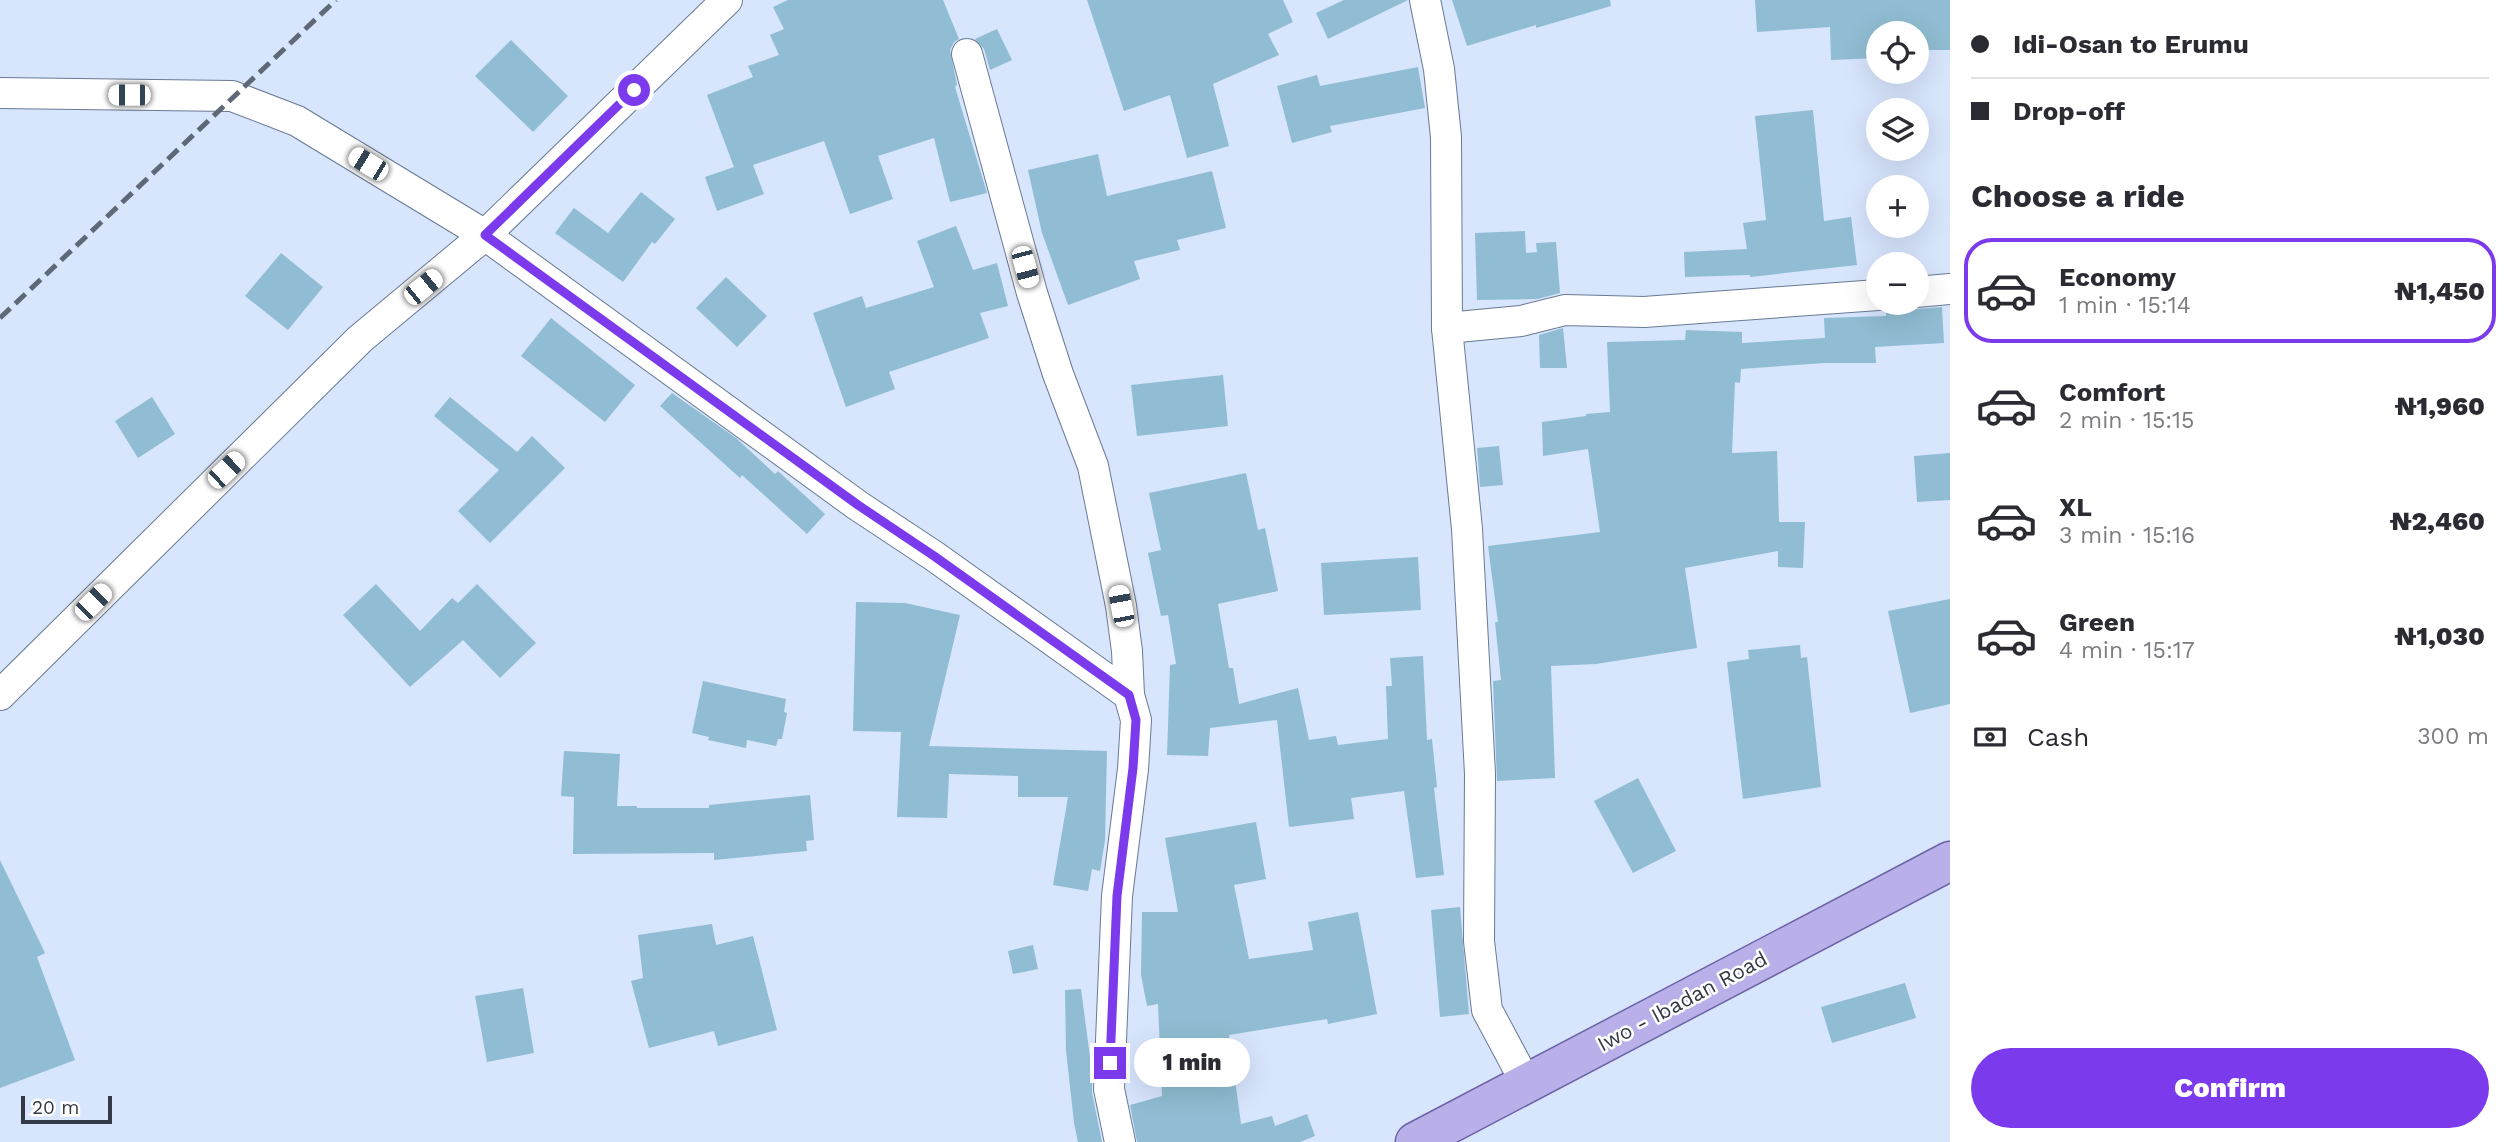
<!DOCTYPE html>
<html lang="en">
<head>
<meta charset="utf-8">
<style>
	:root { --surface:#fff; --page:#f2f2f3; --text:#2b2b33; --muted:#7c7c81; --line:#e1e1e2; --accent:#7c3aed }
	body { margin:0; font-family:"Work Sans",sans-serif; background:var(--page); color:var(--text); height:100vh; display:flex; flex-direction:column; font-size:26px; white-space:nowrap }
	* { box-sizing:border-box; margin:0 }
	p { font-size:23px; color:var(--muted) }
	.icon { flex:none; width:38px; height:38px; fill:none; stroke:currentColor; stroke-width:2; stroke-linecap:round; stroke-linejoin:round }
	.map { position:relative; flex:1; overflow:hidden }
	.sheet { display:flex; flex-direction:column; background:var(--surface); width:560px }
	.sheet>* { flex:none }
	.guide { display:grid; align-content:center; height:154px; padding:0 21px; background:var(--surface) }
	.buttons { position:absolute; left:1866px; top:21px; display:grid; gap:14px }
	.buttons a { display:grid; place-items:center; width:63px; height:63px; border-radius:50%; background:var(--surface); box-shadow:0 7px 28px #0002; font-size:35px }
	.scale { position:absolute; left:21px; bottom:18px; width:91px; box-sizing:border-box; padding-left:7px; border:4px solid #333a45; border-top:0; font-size:19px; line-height:24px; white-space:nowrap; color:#333a45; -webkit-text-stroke:5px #fff; paint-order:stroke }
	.end { position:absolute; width:32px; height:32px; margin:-16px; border:9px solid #7c3aed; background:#fff; box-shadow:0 0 0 4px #fff }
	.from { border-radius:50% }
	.bubble { position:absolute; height:49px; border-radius:24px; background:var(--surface); box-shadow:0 7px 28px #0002; font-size:23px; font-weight:800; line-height:49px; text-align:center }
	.car { position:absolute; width:21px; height:42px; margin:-21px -10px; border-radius:9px; box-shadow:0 0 5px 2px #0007; background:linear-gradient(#fff 24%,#345 0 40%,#fff 0 76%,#345 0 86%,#fff 0) }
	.guide b { display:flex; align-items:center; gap:24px; height:66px; font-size:26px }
	.guide b+b { border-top:2px solid var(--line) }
	.guide i { width:18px; height:18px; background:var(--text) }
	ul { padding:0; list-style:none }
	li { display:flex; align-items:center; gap:21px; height:105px; margin:0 14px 10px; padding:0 7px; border:4px solid transparent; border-radius:28px }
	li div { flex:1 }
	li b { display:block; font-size:26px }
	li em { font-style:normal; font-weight:800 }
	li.selected { border-color:var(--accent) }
	li>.icon { width:63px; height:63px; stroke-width:1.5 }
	h2 { padding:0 21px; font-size:32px; line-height:84px }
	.pay { display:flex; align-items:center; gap:18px; height:77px; padding:0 21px; font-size:26px }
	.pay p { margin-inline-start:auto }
	.action { display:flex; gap:14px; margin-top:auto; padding:14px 21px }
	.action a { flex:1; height:80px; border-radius:42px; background:var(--accent); color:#fff; font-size:28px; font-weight:800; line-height:80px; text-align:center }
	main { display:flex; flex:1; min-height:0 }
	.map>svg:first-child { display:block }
	.building { fill:#90bdd3 }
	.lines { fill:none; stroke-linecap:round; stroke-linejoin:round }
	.minor-casing { stroke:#697a94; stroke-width:32 }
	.primary-casing { stroke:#6c63a6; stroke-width:41 }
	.minor { stroke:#fff; stroke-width:30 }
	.primary { stroke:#b9afe9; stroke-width:38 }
	.rail { stroke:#5f6877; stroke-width:5; stroke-dasharray:14 7; stroke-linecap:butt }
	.route { stroke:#7c3aed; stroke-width:9 }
	.labels { text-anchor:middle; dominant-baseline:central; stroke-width:5; stroke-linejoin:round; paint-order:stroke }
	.street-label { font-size:21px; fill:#333a45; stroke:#fff }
</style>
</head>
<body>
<main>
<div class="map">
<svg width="1950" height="1142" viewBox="0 0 1950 1142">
	<rect width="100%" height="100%" fill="#d7e5fd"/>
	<!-- building -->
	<g class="building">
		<path d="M 788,0 L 943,0 L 959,39 L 954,42 L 950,50 L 957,85 L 955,87 L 987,193 L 950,202 L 934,138 L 878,156 L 893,199 L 850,214 L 824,141 L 753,165 L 764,194 L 717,211 L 705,177 L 734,167 L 707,95 L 753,77 L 748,66 L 779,55 L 770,35 L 784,29 L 773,7 Z"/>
		<path d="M 1087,0 L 1283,0 L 1293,22 L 1268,34 L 1279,55 L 1213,84 L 1229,146 L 1187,158 L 1170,95 L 1124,111 Z"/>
		<path d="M 1344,0 L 1408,0 L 1328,39 L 1316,13 Z"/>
		<path d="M 1452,0 L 1610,0 L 1611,6 L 1536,28 L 1536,25 L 1467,46 Z"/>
		<path d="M 1755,0 L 1950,0 L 1950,50 L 1916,50 L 1916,33 L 1878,33 L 1878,58 L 1831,60 L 1830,27 L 1757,32 Z"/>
		<path d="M 997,29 L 1012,60 L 990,70 L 984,49 L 975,39 Z"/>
		<path d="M 511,40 L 568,96 L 533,132 L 475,76 Z"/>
		<path d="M 1418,67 L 1425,108 L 1330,126 L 1332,132 L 1292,143 L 1277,86 L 1317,75 L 1320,86 Z"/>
		<path d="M 1813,110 L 1824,221 L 1851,217 L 1857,265 L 1750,277 L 1750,275 L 1685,277 L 1684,252 L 1747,249 L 1743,223 L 1766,220 L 1755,116 Z"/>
		<path d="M 1098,154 L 1107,196 L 1212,171 L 1226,228 L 1177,240 L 1180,250 L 1134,261 L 1140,279 L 1068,305 L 1042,233 L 1028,170 Z"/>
		<path d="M 641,192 L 675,219 L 655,244 L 652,242 L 623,282 L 555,233 L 574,208 L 608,233 Z"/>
		<path d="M 956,226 L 973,270 L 997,263 L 1008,306 L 980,313 L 989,338 L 889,372 L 895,389 L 846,407 L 813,313 L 862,296 L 866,308 L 934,287 L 917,241 Z"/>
		<path d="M 1525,231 L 1526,253 L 1537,252 L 1536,243 L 1556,242 L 1560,293 L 1538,299 L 1477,300 L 1475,233 Z"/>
		<path d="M 281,253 L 323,287 L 288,330 L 245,296 Z"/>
		<path d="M 726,277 L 767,316 L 737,347 L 696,308 Z"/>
		<path d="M 1894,303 L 1902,303 L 1909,308 L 1917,309 L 1942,307 L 1944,343 L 1875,347 L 1876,363 L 1825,363 L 1741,369 L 1740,383 L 1735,382 L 1732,453 L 1777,451 L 1779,522 L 1805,522 L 1803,568 L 1778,567 L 1778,551 L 1685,568 L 1697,648 L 1596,664 L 1551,666 L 1555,778 L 1497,781 L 1493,681 L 1501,680 L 1495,622 L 1498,622 L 1488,546 L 1600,532 L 1588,449 L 1543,456 L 1542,422 L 1586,416 L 1586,414 L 1610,412 L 1607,342 L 1685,340 L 1686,330 L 1742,332 L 1742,343 L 1825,338 L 1824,318 L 1886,316 L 1886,310 Z"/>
		<path d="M 551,318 L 635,385 L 605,422 L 521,356 Z"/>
		<path d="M 1563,328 L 1567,368 L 1540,368 L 1539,335 Z"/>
		<path d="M 1223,375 L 1228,426 L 1137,436 L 1131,385 Z"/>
		<path d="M 672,393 L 736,438 L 775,474 L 778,471 L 825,514 L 807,534 L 742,475 L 740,478 L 660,406 Z"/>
		<path d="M 152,397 L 175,434 L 138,458 L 115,421 Z"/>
		<path d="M 450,397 L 517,452 L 532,436 L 565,468 L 490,543 L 458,511 L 499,470 L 434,416 Z"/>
		<path d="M 1499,446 L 1503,485 L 1480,487 L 1477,448 Z"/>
		<path d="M 1950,453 L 1950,500 L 1917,502 L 1914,456 Z"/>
		<path d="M 1246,473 L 1258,530 L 1265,528 L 1278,591 L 1218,604 L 1229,668 L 1233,668 L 1239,704 L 1298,688 L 1309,740 L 1336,736 L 1338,745 L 1388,739 L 1386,686 L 1392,686 L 1390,658 L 1423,656 L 1427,740 L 1432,739 L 1437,787 L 1434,788 L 1444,875 L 1416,878 L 1404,791 L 1351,798 L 1354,819 L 1289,827 L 1277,720 L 1210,728 L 1208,756 L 1167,755 L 1170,665 L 1176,664 L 1168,615 L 1161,616 L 1148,553 L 1161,550 L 1149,493 Z"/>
		<path d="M 1418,557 L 1421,610 L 1324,615 L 1321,563 Z"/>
		<path d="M 376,584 L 420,631 L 452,598 L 458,603 L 477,584 L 536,643 L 500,678 L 463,640 L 410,687 L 343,615 Z"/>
		<path d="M 1950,599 L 1950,704 L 1910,713 L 1888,611 Z"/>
		<path d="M 856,602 L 905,603 L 960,615 L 929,746 L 1107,751 L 1105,840 L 1100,871 L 1092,869 L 1088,891 L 1053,885 L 1068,797 L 1018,797 L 1018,776 L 949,774 L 947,818 L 897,817 L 901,732 L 853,731 Z"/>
		<path d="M 1800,645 L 1801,658 L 1807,657 L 1821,787 L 1743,799 L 1727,662 L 1749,659 L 1748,650 Z"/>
		<path d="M 703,681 L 786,699 L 784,712 L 787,713 L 782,739 L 778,739 L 776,746 L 747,740 L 746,748 L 708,740 L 709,737 L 692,733 Z"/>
		<path d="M 564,751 L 620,754 L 617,806 L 637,806 L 637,808 L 709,808 L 709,805 L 810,795 L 814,840 L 806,841 L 807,851 L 714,860 L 714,853 L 573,854 L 574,797 L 561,796 Z"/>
		<path d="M 1638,778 L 1676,851 L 1633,873 L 1594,801 Z"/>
		<path d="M 1256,822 L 1266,879 L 1234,885 L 1249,959 L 1313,950 L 1308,922 L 1358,912 L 1377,1014 L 1328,1024 L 1327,1019 L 1229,1035 L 1241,1124 L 1272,1116 L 1275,1126 L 1307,1114 L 1315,1136 L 1300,1142 L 1137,1142 L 1130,1105 L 1162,1096 L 1158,1004 L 1147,1006 L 1141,975 L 1142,912 L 1178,912 L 1165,838 Z"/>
		<path d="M 0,860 L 45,953 L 37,957 L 75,1060 L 0,1088 Z"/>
		<path d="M 1460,907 L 1469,1014 L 1440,1017 L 1431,910 Z"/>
		<path d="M 712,924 L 716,945 L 753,936 L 777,1030 L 718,1046 L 714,1031 L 649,1048 L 631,981 L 643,978 L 638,935 Z"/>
		<path d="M 1033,945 L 1038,969 L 1013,974 L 1008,951 Z"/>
		<path d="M 1905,983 L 1916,1018 L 1832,1043 L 1821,1007 Z"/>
		<path d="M 523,988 L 534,1053 L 487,1062 L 475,996 Z"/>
		<path d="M 1081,989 L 1092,1072 L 1092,1093 L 1102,1142 L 1078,1142 L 1074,1123 L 1066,1050 L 1065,990 Z"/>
	</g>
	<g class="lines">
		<defs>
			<g id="minor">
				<path d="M 1425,0 L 1439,69 L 1446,137 L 1447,328 L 1467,529 L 1480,774 L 1479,941 L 1487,1010 L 1526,1083"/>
				<path d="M 967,54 L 1032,293 L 1058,374 L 1093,466 L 1121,606 L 1127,651 L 1129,695"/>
				<path d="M 0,93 L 232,96 L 297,121 L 485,235 L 857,505 L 934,556 L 1129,695 L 1136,720 L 1133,769 L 1117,896 L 1109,1089 L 1120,1142"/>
				<path d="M 1916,292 L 1950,289"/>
				<path d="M 1447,328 L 1521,321 L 1565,310 L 1644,312 L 1878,295"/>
				<path d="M 0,695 L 360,339 L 485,235 L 727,0"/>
			</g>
			<path id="primary" d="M 1415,1142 L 1950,861"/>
		</defs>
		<!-- minor casing -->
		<use href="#minor" class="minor-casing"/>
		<!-- primary casing -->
		<use href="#primary" class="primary-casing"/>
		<!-- minor -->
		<use href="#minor" class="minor"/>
		<!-- primary -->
		<use href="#primary" class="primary"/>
		<!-- rail -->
		<path class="rail" d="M 0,318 L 336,0"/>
	</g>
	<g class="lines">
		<!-- route -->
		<path class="route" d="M 634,90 L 485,235 L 858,505 L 934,556 L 1129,695 L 1136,720 L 1133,768 L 1117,896 L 1110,1063"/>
	</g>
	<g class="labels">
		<!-- street labels -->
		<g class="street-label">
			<text transform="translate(1682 1001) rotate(-28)">Iwo - Ibadan Road</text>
		</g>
	</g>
</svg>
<div class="buttons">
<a><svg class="icon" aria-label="locate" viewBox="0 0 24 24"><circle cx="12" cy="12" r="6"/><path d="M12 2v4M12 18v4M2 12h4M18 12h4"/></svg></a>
<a><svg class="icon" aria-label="layers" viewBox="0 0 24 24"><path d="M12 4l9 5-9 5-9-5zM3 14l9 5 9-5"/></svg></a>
<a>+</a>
<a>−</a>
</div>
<div class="scale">20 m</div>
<i class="end from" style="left:634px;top:90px"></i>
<i class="end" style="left:1110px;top:1063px"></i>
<div class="bubble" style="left:1134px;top:1038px;width:116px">1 min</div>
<i class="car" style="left:129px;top:95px;rotate:270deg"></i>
<i class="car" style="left:368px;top:164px;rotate:301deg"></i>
<i class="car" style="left:1025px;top:267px;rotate:165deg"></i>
<i class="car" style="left:423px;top:287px;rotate:51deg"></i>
<i class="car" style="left:226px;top:470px;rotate:46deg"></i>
<i class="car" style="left:93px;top:602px;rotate:45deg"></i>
<i class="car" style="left:1121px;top:606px;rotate:349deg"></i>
</div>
<section class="sheet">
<div class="guide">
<b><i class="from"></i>Idi-Osan to Erumu</b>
<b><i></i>Drop-off</b>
</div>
<h2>Choose a ride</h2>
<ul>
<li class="selected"><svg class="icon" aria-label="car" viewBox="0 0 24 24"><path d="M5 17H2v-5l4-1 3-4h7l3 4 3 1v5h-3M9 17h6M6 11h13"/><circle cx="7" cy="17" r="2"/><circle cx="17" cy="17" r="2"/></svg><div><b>Economy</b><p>1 min · 15:14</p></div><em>₦1,450</em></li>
<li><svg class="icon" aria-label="car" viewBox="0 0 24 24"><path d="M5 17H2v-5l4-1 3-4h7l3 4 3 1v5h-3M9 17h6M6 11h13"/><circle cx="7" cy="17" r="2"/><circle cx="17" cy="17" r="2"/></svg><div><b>Comfort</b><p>2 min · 15:15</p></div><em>₦1,960</em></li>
<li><svg class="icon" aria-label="car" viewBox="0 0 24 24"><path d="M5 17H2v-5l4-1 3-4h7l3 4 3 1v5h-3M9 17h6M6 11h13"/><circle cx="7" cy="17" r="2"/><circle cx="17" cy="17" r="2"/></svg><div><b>XL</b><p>3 min · 15:16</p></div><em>₦2,460</em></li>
<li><svg class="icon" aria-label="car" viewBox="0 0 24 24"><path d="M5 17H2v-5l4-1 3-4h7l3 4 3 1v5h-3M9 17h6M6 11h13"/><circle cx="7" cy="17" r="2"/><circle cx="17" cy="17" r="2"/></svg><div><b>Green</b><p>4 min · 15:17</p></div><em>₦1,030</em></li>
</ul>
<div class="pay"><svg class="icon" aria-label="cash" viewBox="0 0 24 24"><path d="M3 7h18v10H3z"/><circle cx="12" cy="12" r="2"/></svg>Cash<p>300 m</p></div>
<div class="action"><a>Confirm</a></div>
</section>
</main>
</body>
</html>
